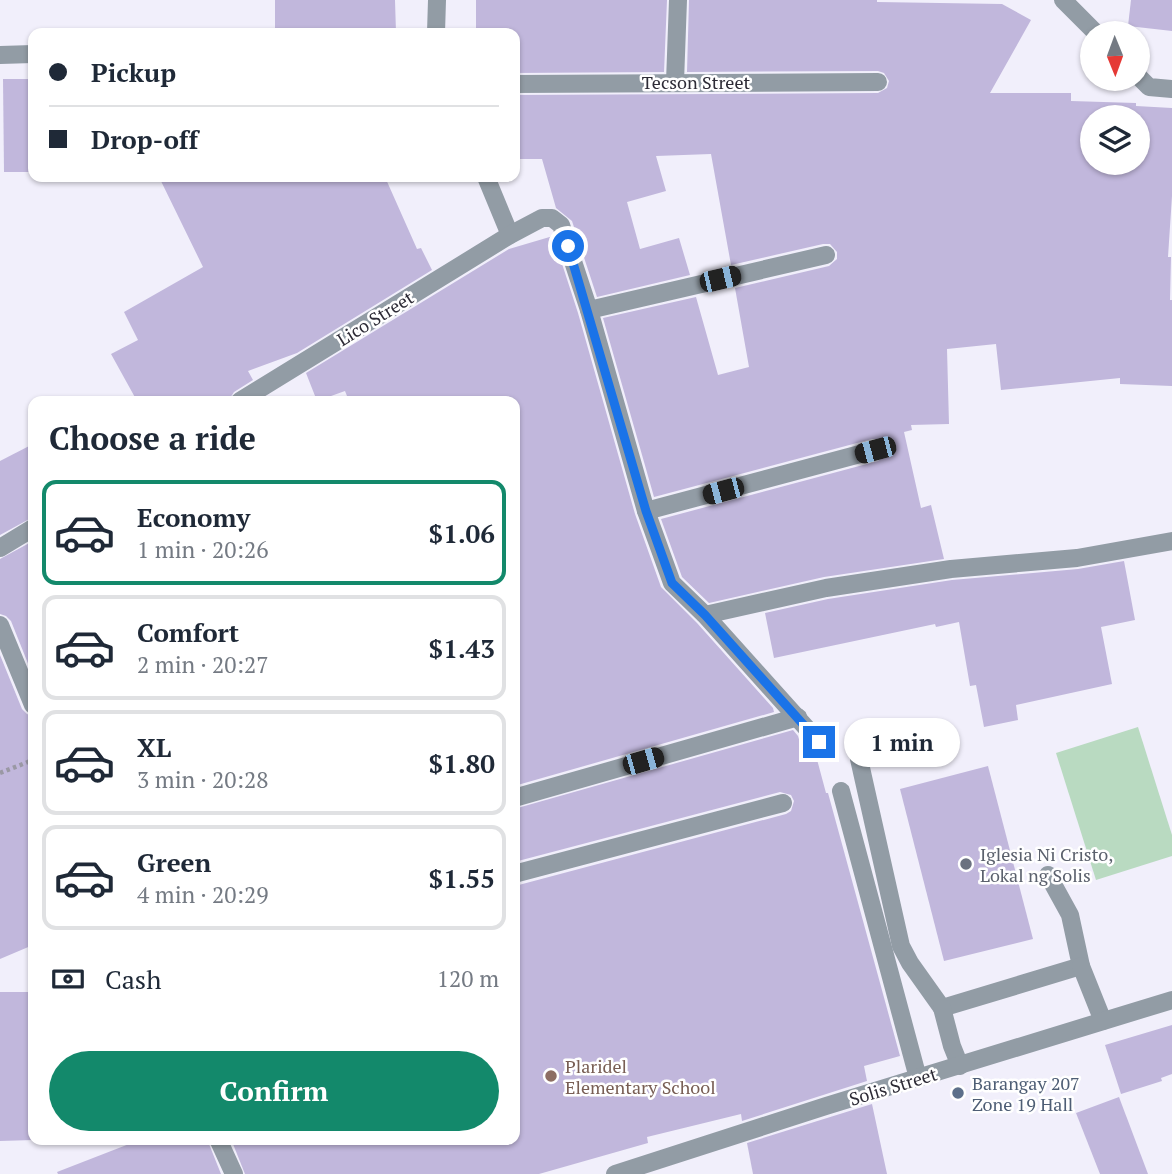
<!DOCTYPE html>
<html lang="en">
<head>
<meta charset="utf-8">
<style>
	:root { --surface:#fff; --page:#f6f6f7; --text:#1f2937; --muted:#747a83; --line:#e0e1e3; --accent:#13896b }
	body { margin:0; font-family:"PT Serif",serif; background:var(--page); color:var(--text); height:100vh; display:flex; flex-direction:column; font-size:26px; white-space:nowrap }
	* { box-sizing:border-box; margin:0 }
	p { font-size:23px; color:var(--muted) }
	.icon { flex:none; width:38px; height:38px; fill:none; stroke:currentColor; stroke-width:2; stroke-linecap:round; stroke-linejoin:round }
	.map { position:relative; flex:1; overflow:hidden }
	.drawer { position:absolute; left:28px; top:396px; width:492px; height:749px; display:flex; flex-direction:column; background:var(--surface); border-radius:14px; box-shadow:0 2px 5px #0004 }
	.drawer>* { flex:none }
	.top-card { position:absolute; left:28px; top:28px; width:492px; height:154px; border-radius:14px; box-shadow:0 2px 5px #0004; display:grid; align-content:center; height:154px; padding:0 21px; background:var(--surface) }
	.needle { width:46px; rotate:179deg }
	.fabs { position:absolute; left:1080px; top:21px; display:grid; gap:14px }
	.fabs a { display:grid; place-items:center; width:70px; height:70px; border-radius:50%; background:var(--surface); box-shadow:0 2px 5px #0004; font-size:35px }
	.end { position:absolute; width:32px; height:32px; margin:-16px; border:9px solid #1a73e8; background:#fff; box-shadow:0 0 0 4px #fff }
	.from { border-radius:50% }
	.bubble { position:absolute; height:49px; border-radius:24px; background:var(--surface); box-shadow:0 2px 5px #0004; font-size:23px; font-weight:600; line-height:49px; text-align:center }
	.car { position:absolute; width:21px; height:42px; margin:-21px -10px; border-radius:9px; box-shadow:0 0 5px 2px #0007; background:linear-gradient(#222 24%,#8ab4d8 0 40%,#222 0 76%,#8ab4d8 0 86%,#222 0) }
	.top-card b { display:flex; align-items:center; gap:24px; height:66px; font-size:26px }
	.top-card b+b { border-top:2px solid var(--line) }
	.top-card i { width:18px; height:18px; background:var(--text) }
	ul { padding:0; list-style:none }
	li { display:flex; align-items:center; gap:21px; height:105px; margin:0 14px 10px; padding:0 7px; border:4px solid var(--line); border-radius:14px }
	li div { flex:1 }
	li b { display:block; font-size:26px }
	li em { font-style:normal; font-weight:600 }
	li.selected { border-color:var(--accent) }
	li>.icon { width:63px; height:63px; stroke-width:1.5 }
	h2 { padding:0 21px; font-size:32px; line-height:84px }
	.pay { display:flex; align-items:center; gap:18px; height:77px; padding:0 21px; font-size:26px }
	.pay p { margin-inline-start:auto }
	.cta { display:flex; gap:14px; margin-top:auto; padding:14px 21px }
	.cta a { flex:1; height:80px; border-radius:42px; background:var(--accent); color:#fff; font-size:28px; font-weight:600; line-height:80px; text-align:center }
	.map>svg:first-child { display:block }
	.green { fill:#b9dac1 }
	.building { fill:#c1b7dc; fill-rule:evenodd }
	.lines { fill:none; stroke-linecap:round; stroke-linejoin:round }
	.path { stroke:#9a98a4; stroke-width:4.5; stroke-dasharray:3.5 3.5; stroke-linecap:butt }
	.minor { stroke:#929ca5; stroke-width:18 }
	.route { stroke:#1a73e8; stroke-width:9 }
	.worship-dot { fill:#6b7280; stroke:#fff; stroke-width:2.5 }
	.education-dot { fill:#8d6e63; stroke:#fff; stroke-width:2.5 }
	.service-dot { fill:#5c6f8a; stroke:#fff; stroke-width:2.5 }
	.labels { text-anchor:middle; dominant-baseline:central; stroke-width:5; stroke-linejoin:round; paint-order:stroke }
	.street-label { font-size:18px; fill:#2d2b36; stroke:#fff }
	.worship-label { font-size:18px; fill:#5b616d; stroke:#fff; text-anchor:start }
	.education-label { font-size:18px; fill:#785e54; stroke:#fff; text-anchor:start }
	.service-label { font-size:18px; fill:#4e5e75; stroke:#fff; text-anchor:start }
</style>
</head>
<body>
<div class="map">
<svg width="1172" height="1174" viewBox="0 0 1172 1174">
	<rect width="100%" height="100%" fill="#f1effb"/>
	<!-- green -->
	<path class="green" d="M 1138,727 L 1172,835 L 1172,856 L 1096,880 L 1056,753 Z"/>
	<!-- building -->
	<g class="building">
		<path d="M 275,0 L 395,0 L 396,33 L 275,33 Z"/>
		<path d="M 476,0 L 667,0 L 664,72 L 514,73 L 514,33 L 476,33 Z"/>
		<path d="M 689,0 L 877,0 L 877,2 L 1002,4 L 1031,20 L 990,93 L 1071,93 L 1071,101 L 1136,103 L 1136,106 L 1172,108 L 1172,196 L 1168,257 L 1171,257 L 1170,300 L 1172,300 L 1172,386 L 1120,384 L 1120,378 L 1001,390 L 996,344 L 947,349 L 949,424 L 911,425 L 912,430 L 904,432 L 921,508 L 931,505 L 944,559 L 824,577 L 709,603 L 682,577 L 661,519 L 878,461 L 886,454 L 886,446 L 879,439 L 872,439 L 654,497 L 603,318 L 696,297 L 718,375 L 749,367 L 735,288 L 829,266 L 837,259 L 837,252 L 830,244 L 823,244 L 731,265 L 711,154 L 656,156 L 666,191 L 627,202 L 640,249 L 679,238 L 690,275 L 597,297 L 572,221 L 556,208 L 542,159 L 514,159 L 514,95 L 878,93 L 887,88 L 889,81 L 884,73 L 878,71 L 687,72 ZM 1092,117 L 1138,117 L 1138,163 L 1092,163 Z"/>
		<path d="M 1131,0 L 1172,0 L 1172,31 L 1128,26 Z"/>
		<path d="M 3,79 L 33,79 L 33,172 L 4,172 Z"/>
		<path d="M 159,177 L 385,177 L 417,249 L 421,248 L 432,270 L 297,353 L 248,371 L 253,380 L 234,392 L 228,401 L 137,401 L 111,354 L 138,340 L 124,312 L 203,267 Z"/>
		<path d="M 553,236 L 578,313 L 635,514 L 661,587 L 697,623 L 773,708 L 774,712 L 514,786 L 514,401 L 349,401 L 345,391 L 317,401 L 306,373 L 509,249 Z"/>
		<path d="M 33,444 L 33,517 L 0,535 L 0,461 Z"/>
		<path d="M 33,541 L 33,676 L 11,621 L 6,616 L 0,614 L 0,559 Z"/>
		<path d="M 1124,561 L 1135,620 L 1101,627 L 1112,684 L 1016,705 L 1018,720 L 984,727 L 976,685 L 970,686 L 959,622 L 936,627 L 935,624 L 774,658 L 765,613 L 828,599 L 952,580 L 1078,569 Z"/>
		<path d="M 0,655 L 22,709 L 27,714 L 33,716 L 33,945 L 0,959 Z"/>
		<path d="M 793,730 L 798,736 L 802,749 L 809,747 L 815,752 L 826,793 L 828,793 L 900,1056 L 864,1066 L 867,1081 L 742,1121 L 741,1114 L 647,1137 L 648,1143 L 539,1174 L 245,1174 L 231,1139 L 514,1139 L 514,975 L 517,974 L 515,886 L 786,814 L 791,811 L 794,801 L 791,795 L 780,792 L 518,861 L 514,846 L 514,809 Z"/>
		<path d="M 988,766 L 1033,939 L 944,961 L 900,789 Z"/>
		<path d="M 0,992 L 33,992 L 33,1140 L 0,1141 Z"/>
		<path d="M 1172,1025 L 1172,1074 L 1161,1078 L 1162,1081 L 1121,1094 L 1105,1045 Z"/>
		<path d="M 1119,1097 L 1148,1174 L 1100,1174 L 1076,1113 Z"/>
		<path d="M 872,1104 L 887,1174 L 753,1174 L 747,1143 Z"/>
		<path d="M 142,1139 L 207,1139 L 221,1174 L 58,1174 L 57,1172 Z"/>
	</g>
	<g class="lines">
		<!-- path -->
		<path class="path" d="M 0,773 L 33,760"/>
		<!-- minor -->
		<g class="minor">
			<path d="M 1063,0 L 1096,33"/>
			<path d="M 436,33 L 437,0"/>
			<path d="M 0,55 L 33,54"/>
			<path d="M 1138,76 L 1149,87 L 1172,89"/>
			<path d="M 675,82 L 678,0"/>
			<path d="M 514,84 L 878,82"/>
			<path d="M 486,177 L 510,235"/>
			<path d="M 589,310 L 826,255"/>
			<path d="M 240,401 L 510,235 L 542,218 L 552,218 L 561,225 L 589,310 L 646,511 L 672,583 L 705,615 L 819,742"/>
			<path d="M 646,511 L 875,450"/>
			<path d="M 0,548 L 33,528"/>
			<path d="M 705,615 L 826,588 L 951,569 L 1077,558 L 1172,541"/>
			<path d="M 0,625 L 33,705"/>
			<path d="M 859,759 L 901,946 L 910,963 L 942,1008 L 1081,966 L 1070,915 L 1048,875"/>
			<path d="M 841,791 L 918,1078"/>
			<path d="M 514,798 L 798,717"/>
			<path d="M 514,874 L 783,803"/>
			<path d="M 1081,966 L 1103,1021"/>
			<path d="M 942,1008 L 952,1046 L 960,1066"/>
			<path d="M 218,1139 L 234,1174"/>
			<path d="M 615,1174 L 826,1106 L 1172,1000"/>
		</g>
	</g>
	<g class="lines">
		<!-- route -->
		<path class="route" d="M 568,246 L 646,511 L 672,583 L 705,615 L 819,742"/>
	</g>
	<!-- markers -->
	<circle class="worship-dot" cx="966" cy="864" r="7"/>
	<circle class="education-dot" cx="551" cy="1076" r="7"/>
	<circle class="service-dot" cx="958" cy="1093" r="7"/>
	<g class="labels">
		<!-- street labels -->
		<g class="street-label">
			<text x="696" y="82">Tecson Street</text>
			<text transform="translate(375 318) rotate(-32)">Lico Street</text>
			<text transform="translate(893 1086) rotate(-17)">Solis Street</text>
		</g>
		<!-- worship labels -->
		<g class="worship-label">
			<text x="980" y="854">Iglesia Ni Cristo,<tspan x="980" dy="21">Lokal ng Solis</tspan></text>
		</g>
		<!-- education labels -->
		<g class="education-label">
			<text x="565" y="1066">Plaridel<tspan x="565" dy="21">Elementary School</tspan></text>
		</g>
		<!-- service labels -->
		<g class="service-label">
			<text x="972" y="1083">Barangay 207<tspan x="972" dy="21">Zone 19 Hall</tspan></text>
		</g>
	</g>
</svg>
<div class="fabs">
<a><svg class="needle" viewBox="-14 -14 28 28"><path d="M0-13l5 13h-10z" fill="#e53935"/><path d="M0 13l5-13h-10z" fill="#747a83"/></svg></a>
<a><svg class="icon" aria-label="layers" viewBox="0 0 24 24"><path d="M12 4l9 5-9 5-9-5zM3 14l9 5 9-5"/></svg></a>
</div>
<i class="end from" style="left:568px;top:246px"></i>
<i class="end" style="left:819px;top:742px"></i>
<div class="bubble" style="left:844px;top:718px;width:116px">1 min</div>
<i class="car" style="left:720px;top:279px;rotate:77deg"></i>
<i class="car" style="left:875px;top:450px;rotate:255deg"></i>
<i class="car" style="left:723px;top:491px;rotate:255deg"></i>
<i class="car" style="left:643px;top:761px;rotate:74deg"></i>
<div class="top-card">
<b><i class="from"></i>Pickup</b>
<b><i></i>Drop-off</b>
</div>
<section class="drawer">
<h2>Choose a ride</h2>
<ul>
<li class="selected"><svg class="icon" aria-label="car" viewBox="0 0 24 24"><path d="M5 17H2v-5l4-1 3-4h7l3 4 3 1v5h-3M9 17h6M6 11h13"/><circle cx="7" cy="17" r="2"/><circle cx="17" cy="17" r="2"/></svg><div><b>Economy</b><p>1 min · 20:26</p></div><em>$1.06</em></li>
<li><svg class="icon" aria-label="car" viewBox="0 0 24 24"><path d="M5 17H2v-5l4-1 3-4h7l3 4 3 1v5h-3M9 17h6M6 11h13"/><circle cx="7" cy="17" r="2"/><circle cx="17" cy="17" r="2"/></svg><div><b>Comfort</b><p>2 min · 20:27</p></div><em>$1.43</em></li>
<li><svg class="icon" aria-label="car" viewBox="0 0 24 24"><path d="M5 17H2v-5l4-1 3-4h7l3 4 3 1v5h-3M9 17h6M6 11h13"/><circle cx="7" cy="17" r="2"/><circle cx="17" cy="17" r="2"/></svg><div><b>XL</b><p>3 min · 20:28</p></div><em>$1.80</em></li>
<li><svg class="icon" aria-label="car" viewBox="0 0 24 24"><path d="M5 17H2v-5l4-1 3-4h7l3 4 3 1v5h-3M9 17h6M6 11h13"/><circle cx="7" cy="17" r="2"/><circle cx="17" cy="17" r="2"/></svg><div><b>Green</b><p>4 min · 20:29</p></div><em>$1.55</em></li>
</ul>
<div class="pay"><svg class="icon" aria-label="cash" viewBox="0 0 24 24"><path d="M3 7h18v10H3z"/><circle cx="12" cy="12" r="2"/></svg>Cash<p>120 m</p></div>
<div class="cta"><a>Confirm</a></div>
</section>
</div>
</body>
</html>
